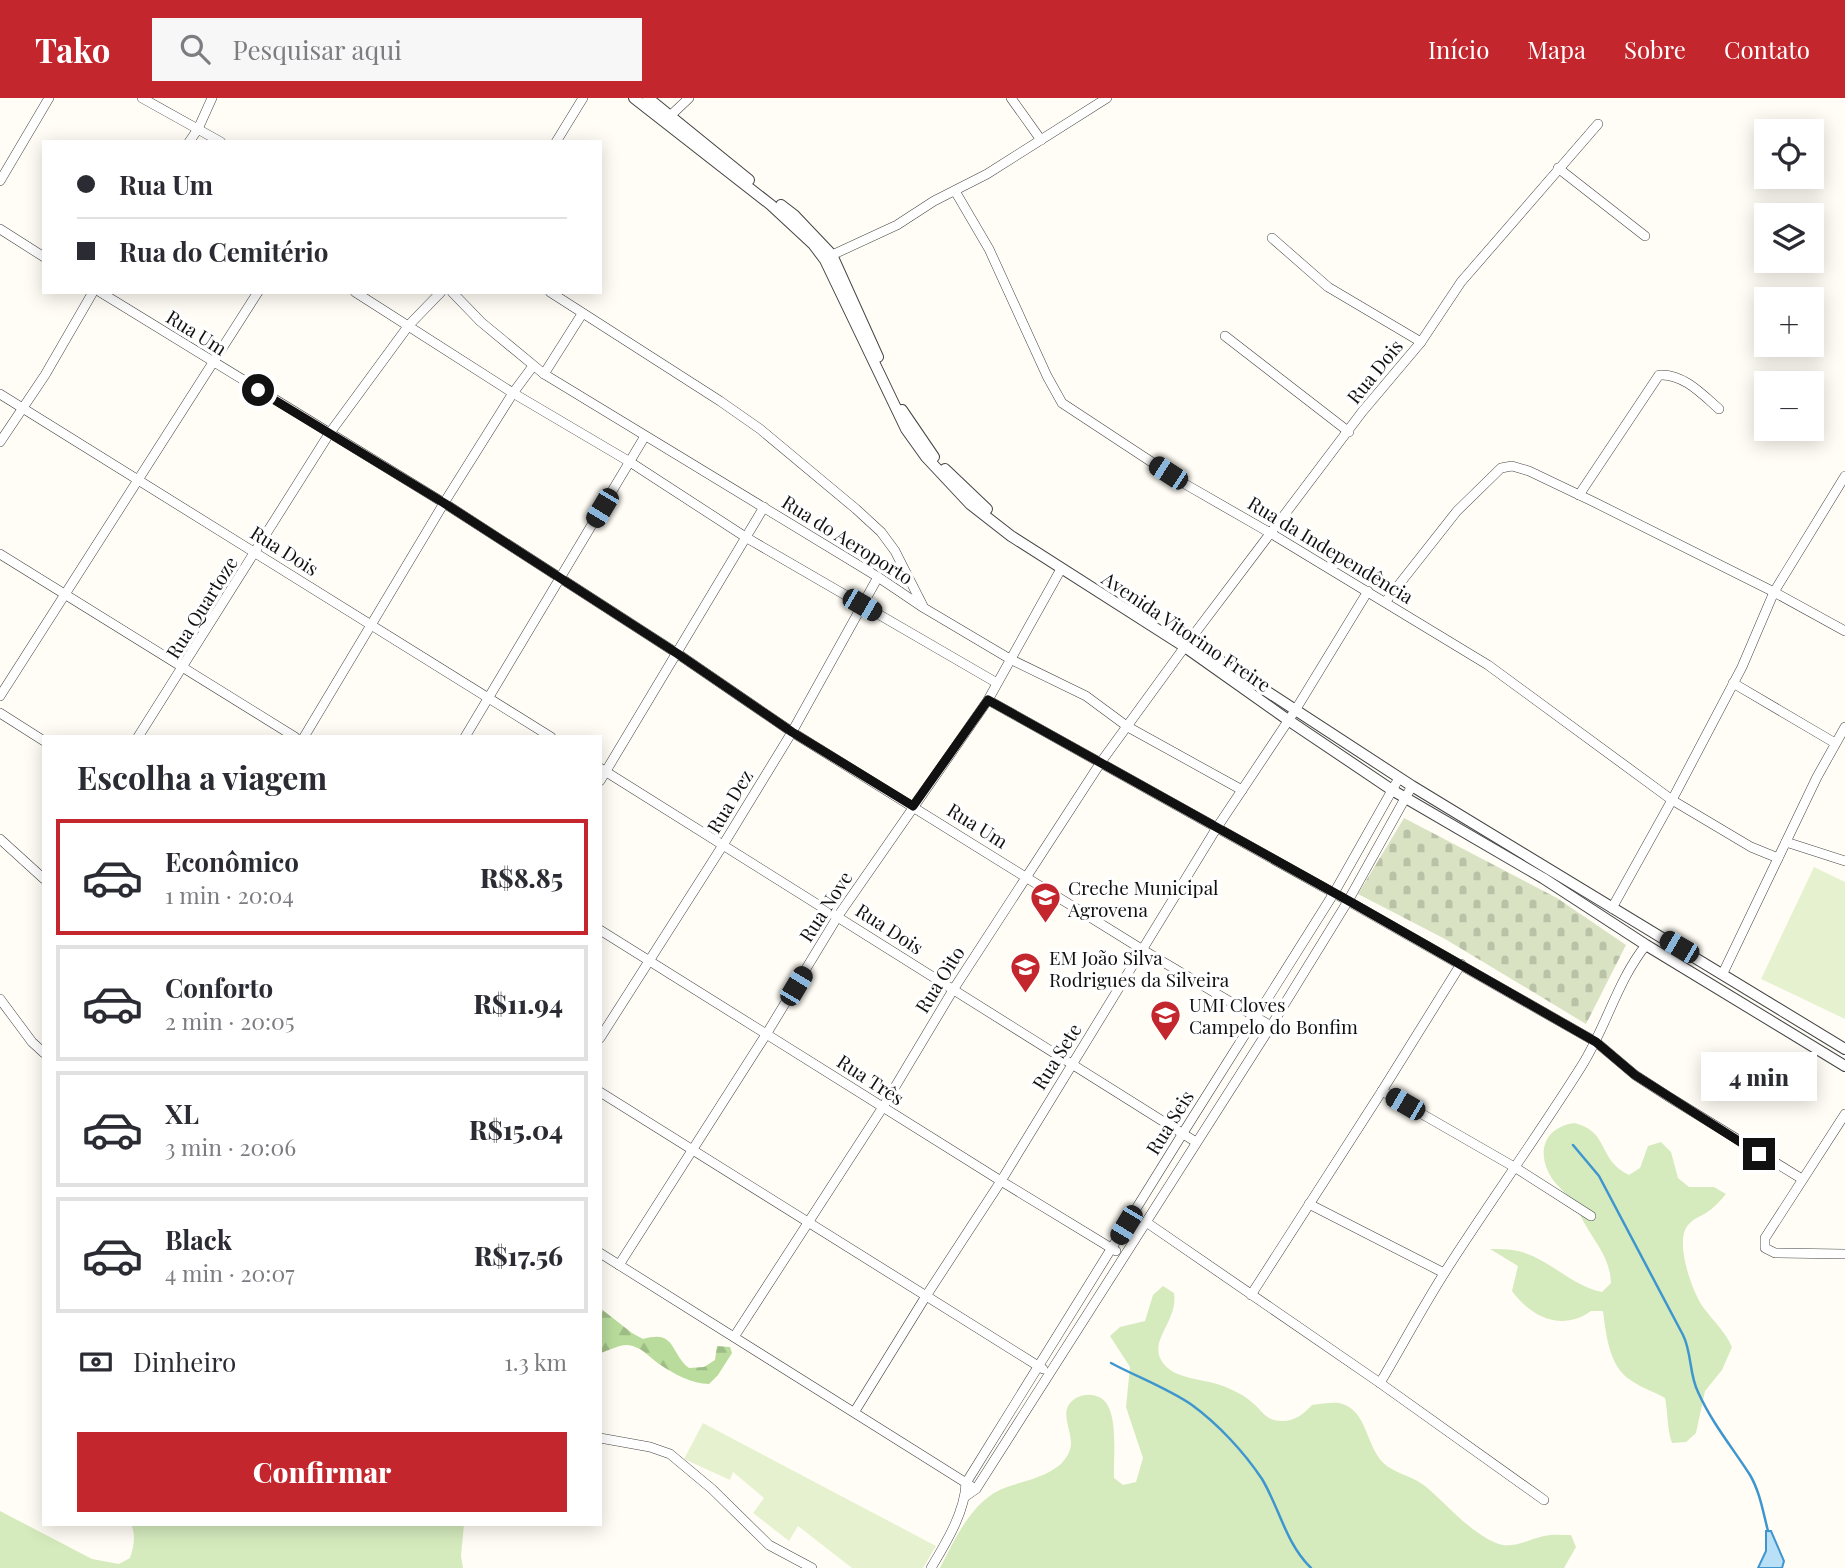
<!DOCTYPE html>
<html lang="pt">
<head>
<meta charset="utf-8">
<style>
	:root { --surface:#fff; --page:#f7f7f7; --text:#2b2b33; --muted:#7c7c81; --line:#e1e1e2; --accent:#c4262e }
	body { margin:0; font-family:"Playfair Display",serif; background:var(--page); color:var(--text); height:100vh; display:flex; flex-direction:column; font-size:26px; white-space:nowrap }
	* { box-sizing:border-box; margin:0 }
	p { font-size:23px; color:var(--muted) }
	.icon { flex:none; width:38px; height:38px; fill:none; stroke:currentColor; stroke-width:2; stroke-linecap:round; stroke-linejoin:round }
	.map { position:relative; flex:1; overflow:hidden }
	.details { position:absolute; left:42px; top:637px; width:560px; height:791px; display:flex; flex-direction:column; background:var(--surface); border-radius:0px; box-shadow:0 4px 18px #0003 }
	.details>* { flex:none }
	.banner { position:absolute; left:42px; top:42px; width:560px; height:154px; border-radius:0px; box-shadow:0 4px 18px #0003; display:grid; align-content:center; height:154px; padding:0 35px; background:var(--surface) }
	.fabs { position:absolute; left:1754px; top:21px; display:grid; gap:14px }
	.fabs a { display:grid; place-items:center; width:70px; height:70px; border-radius:0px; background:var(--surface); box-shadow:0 4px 18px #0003; font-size:35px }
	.end { position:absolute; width:32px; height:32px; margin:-16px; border:9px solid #111; background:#fff; box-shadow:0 0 0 4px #fff }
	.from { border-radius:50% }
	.bubble { position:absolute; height:49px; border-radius:0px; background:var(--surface); box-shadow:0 4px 18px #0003; font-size:23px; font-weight:800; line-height:49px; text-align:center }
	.car { position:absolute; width:21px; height:42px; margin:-21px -10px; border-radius:9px; box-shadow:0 0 5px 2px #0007; background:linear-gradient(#222 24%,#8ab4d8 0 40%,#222 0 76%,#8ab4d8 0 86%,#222 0) }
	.banner b { display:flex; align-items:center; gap:24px; height:66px; font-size:26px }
	.banner b+b { border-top:2px solid var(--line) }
	.banner i { width:18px; height:18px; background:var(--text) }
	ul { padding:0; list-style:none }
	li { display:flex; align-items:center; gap:21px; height:116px; margin:0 14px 10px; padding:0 21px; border:4px solid var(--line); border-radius:0px }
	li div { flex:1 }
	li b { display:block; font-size:26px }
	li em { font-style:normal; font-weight:800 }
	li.on { border-color:var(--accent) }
	li>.icon { width:63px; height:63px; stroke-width:1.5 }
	h2 { padding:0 35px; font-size:32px; line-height:84px }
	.pay { display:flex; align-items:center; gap:18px; height:77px; padding:0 35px; font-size:26px }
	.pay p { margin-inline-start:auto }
	.button { display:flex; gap:14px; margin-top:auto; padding:14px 35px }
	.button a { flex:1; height:80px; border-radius:0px; background:var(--accent); color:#fff; font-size:28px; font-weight:800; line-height:80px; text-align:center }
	header { display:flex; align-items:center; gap:42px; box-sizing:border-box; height:98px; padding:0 35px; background:var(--accent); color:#fff }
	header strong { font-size:33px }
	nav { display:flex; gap:38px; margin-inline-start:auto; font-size:24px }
	.search { width:490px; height:63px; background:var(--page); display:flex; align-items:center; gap:18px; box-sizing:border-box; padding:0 24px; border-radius:0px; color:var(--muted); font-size:26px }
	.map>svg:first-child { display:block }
	.green { fill:#d5ebbd }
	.forest { fill:url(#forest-firs) }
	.cemetery { fill:url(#cemetery-stones) }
	.pitch { fill:#e6f2cf }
	.water { fill:#b9e0f7; stroke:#3f96cf; stroke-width:2 }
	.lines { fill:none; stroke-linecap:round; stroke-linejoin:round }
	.stream { stroke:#3f96cf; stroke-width:2.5 }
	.minor-casing { stroke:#444; stroke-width:10 }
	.tertiary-casing { stroke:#444; stroke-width:12 }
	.minor { stroke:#fff; stroke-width:9 }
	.tertiary { stroke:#fff; stroke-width:10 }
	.route { stroke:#111; stroke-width:9 }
	.labels { text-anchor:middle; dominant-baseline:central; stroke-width:7; stroke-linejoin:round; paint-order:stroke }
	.street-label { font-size:19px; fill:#111; stroke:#fff }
	.poi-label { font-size:19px; fill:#111; stroke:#fff; text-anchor:start }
</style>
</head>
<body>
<header>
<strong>Tako</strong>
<div class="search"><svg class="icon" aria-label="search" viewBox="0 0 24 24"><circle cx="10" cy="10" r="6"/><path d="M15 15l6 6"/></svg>Pesquisar aqui</div>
<nav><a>Início</a><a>Mapa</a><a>Sobre</a><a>Contato</a></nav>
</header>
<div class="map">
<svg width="1845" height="1470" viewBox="0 0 1845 1470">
	<defs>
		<pattern id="forest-firs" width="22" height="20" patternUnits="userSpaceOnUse" patternTransform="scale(1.75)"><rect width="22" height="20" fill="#b9dc9c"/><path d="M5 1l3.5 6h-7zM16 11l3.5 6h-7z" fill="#9ebc85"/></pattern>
		<pattern id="cemetery-stones" width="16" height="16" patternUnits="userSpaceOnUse" patternTransform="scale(1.75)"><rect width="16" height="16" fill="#d9e3c4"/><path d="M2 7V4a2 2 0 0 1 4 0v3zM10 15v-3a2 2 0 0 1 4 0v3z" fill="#b9c2a7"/></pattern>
	</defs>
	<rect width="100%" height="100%" fill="#fffdf5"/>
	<!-- green -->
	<g class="green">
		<path d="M 1574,1025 C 1610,1033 1597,1062 1629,1077 L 1640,1070 L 1648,1048 L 1661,1044 L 1671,1054 L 1678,1080 L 1689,1089 L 1714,1089 L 1726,1096 C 1720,1103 1714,1110 1706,1115 C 1699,1119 1693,1121 1688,1127 C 1674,1144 1692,1193 1703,1209 C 1713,1223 1725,1233 1732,1249 L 1722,1272 L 1705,1293 L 1696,1335 L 1686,1344 L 1672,1345 C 1667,1331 1668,1315 1665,1300 C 1653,1293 1639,1289 1629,1281 C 1609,1267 1606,1236 1603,1213 L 1591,1213 C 1562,1234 1531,1219 1512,1193 L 1518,1168 L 1490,1151 C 1499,1151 1509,1151 1518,1153 C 1549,1160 1571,1188 1602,1194 L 1611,1185 C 1610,1160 1596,1146 1585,1126 C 1580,1118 1577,1109 1571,1102 C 1566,1095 1558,1089 1553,1082 C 1536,1057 1542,1030 1574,1025 Z"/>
		<path d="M 1163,1188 L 1174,1195 C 1178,1220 1154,1238 1159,1257 C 1167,1282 1202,1280 1220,1287 C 1232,1291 1244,1297 1254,1306 C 1261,1312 1264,1319 1274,1322 C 1291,1326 1302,1318 1312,1307 C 1321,1306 1331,1304 1339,1305 C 1369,1311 1365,1352 1387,1368 C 1398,1376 1414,1379 1425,1388 C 1448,1407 1468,1433 1496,1445 C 1512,1452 1529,1441 1544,1438 C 1552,1436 1562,1437 1571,1437 L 1576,1449 L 1564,1470 L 940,1470 C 955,1441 973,1400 1007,1389 C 1027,1382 1044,1380 1061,1366 C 1066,1360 1070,1355 1071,1347 C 1072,1330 1056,1310 1078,1299 C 1086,1296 1091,1296 1099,1299 C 1120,1308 1113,1359 1114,1380 L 1123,1387 L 1136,1384 L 1143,1360 L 1126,1309 L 1130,1269 L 1110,1238 L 1120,1229 L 1145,1223 L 1153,1197 Z"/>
		<path d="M 0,1413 L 92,1461 L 119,1466 L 130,1460 C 134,1448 136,1438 131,1426 L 464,1426 L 461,1458 L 463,1470 L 0,1470 Z"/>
	</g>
	<!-- forest -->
	<path class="forest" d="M 600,1210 L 632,1235 L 643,1241 C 676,1231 670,1255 689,1270 L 704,1269 L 715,1262 L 717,1248 L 730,1249 L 732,1255 L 718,1277 L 709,1286 C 692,1286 674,1276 659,1266 C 649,1259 641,1248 627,1247 C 619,1247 609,1252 601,1255 Z"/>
	<!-- cemetery -->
	<path class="cemetery" d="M 1404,720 L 1557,800 L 1626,847 L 1586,926 L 1445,841 L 1358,796 Z"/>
	<!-- pitch -->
	<g class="pitch">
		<path d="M 1814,769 L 1845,784 L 1845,921 L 1761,881 Z"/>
		<path d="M 703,1325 L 936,1448 L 923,1470 L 852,1470 L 798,1428 L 789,1443 L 753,1415 L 764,1400 L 733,1374 L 730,1382 L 684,1361 Z"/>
	</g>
	<!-- water -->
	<path class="water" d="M 1766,1433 L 1771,1433 L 1784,1463 L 1782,1470 L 1758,1470 L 1766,1453 Z"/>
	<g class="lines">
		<!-- stream -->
		<g class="stream">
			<path d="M 1573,1047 L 1599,1078 L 1683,1237 C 1692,1255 1689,1276 1698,1294 C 1712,1325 1732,1349 1750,1377 C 1760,1394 1763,1414 1768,1433"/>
			<path d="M 1111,1265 C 1137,1279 1167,1290 1192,1307 C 1218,1326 1244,1354 1262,1381 C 1280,1411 1285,1444 1311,1470"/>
		</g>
		<defs>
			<g id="minor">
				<path d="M 142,0 L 221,44"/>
				<path d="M 1011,0 L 1041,42"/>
				<path d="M 670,18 L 689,0"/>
				<path d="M 189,44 L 198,31 L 212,0"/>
				<path d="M 556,44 L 583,0"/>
				<path d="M 1558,70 L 1645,138"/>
				<path d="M 0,83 L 49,0"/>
				<path d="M 955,93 L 989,151 L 1047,278 L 1062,305 L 1185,386 L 1272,436 L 1488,567 L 1672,702 L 1751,749 L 1778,760"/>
				<path d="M 0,131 L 44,159"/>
				<path d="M 1272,140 L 1328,189 L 1421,244"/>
				<path d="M 832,157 L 897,127 L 934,103 L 987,76 L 1107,0"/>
				<path d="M 100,194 L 444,405 L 678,556 L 792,634 L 1143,852 L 1271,928"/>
				<path d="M 355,194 L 513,295 L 630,364 L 747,440 L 997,585"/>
				<path d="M 452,194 L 481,224 L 544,276 L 878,479 L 924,510 L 1010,561 L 1086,598 L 1128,629 L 1242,692"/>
				<path d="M 550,194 L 720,303 L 760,331 L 856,411 L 881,434 L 895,453 L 923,508"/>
				<path d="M 1225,238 L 1349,334"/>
				<path d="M 544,276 L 582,216"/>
				<path d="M 0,296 L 551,639"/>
				<path d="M 0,344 L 45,277 L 93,194"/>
				<path d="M 1579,397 L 1659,277 C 1683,275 1703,297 1719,311"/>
				<path d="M 0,456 L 295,639"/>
				<path d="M 1386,503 L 1457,413 L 1501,370 L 1512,368 L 1529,373 L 1594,404 L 1774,494 L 1845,533"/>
				<path d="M 1733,585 L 1835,645"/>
				<path d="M 0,598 L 258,194"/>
				<path d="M 988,602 L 1348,803 L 1596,944 L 1635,977 L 1669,999 L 1802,1081"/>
				<path d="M 0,615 L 44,643"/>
				<path d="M 138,639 L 329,336 L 409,227 L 441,194"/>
				<path d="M 304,639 L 444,405 L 513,295 L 533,268"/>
				<path d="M 465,639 L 645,338"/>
				<path d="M 600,670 L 1196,1044"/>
				<path d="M 600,683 L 764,409"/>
				<path d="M 0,741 L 44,781"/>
				<path d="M 1786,744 L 1845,763"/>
				<path d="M 1612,810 L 1672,702 L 1742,569 L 1774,494 L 1845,378"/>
				<path d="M 600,832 L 1001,1083 L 1116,1153"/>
				<path d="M 1723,875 L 1817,679 L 1845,629"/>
				<path d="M 0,901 L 32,944 L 44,955"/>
				<path d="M 600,940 L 723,747 L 792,634 L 878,479"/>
				<path d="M 1382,993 L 1516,1070 L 1591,1118"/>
				<path d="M 600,994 L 1043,1271"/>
				<path d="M 1845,1016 L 1765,1140 L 1765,1150 L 1775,1155 L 1845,1156"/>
				<path d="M 1309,1106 L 1444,1175"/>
				<path d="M 1146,1124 L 1380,1285 L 1544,1402"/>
				<path d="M 600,1155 L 971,1388"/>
				<path d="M 619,1167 L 767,935 L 838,818 L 988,602 L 1061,471"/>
				<path d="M 1251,1197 L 1382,993 L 1461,866"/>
				<path d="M 734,1239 L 883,1009 L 953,892 L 1101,664 L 1189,543 L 1362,314 L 1421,244 L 1461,184 L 1598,26"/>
				<path d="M 1380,1285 C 1402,1248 1422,1210 1445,1174 C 1489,1105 1537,1039 1581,969 C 1606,930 1617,883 1646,847"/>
				<path d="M 855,1313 L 926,1198 L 1001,1083 L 1216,731 L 1296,611 L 1368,493"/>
				<path d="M 600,1340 L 650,1349 L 670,1356 L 712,1391 L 769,1447 L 812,1470"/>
				<path d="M 966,1398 L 976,1391 L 1271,928 L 1348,803 L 1412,688"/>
				<path d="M 931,1470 C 946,1445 965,1414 966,1385 L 1183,1035 L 1334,795 L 1399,680"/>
			</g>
			<g id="tertiary">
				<path d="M 634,0 L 771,107 L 813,146 L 825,162 L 906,331 L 926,359 L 970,406 L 1011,438 L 1185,549 L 1288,622 L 1392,692 L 1543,780 L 1646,847 L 1845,968"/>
				<path d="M 648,0 L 749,82"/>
				<path d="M 781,107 L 794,117 L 832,157 L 878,259"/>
				<path d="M 902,312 L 934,359"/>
				<path d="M 945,371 L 987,411"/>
				<path d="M 1179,536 L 1412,688 L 1845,951"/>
			</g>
		</defs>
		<!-- minor casing -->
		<use href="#minor" class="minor-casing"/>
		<!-- tertiary casing -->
		<use href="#tertiary" class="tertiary-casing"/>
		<!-- minor -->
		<use href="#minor" class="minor"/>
		<!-- tertiary -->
		<use href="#tertiary" class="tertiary"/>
	</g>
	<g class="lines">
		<!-- route -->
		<path class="route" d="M 258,292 L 444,405 L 678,556 L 792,634 L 913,708 L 988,602 L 1349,803 L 1596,944 L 1635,977 L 1759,1056"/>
	</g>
	<!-- icons -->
	<defs>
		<symbol id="school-pin" viewBox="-11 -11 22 30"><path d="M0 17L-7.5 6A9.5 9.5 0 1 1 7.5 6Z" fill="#c4262e" stroke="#fff"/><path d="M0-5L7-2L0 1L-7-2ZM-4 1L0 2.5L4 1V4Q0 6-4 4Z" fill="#fff"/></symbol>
	</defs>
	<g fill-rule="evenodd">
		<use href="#school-pin" x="1028" y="782" width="35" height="47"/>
		<use href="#school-pin" x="1008" y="852" width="35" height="47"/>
		<use href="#school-pin" x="1148" y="900" width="35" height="47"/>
	</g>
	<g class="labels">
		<!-- street labels -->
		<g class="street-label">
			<text transform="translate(197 234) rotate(32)">Rua Um</text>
			<text transform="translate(1374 273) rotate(-51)">Rua Dois</text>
			<text transform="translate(848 441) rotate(32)">Rua do Aeroporto</text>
			<text transform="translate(1331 451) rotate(31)">Rua da Independência</text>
			<text transform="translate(285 452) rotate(32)">Rua Dois</text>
			<text transform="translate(201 509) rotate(-58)">Rua Quartoze</text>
			<text transform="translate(1187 533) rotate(34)">Avenida Vitorino Freire</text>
			<text transform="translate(729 703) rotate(-59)">Rua Dez</text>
			<text transform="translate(978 727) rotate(32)">Rua Um</text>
			<text transform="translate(825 808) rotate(-57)">Rua Nove</text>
			<text transform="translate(890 830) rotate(33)">Rua Dois</text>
			<text transform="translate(939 881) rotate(-58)">Rua Oito</text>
			<text transform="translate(1056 958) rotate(-58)">Rua Sete</text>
			<text transform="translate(871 981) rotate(33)">Rua Três</text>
			<text transform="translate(1169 1024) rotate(-58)">Rua Seis</text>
		</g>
		<!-- poi labels -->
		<g class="poi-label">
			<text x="1068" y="789">Creche Municipal<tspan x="1068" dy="22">Agrovena</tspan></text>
			<text x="1049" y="859">EM João Silva<tspan x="1049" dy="22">Rodrigues da Silveira</tspan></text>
			<text x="1189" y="906">UMI Cloves<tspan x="1189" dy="22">Campelo do Bonfim</tspan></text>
		</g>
	</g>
</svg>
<div class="fabs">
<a><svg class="icon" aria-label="locate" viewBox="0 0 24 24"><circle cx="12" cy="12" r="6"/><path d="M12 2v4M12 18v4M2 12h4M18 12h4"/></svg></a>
<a><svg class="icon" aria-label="layers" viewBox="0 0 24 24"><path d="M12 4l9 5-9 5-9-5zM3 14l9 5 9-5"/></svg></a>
<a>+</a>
<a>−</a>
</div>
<i class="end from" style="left:258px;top:292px"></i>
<i class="end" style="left:1759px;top:1056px"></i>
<div class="bubble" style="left:1701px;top:954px;width:116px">4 min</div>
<i class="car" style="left:1168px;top:375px;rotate:303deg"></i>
<i class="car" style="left:602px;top:410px;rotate:211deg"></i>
<i class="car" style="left:862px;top:507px;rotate:120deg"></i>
<i class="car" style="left:1679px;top:849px;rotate:300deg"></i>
<i class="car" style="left:796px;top:888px;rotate:31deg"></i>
<i class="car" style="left:1405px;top:1006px;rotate:300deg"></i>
<i class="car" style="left:1126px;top:1127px;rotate:211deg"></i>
<div class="banner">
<b><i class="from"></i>Rua Um</b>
<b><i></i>Rua do Cemitério</b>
</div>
<section class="details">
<h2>Escolha a viagem</h2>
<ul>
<li class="on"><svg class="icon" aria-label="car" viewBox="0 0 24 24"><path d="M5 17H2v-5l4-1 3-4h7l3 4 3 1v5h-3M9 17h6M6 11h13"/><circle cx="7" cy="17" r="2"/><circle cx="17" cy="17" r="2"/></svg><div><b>Econômico</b><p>1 min · 20:04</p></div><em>R$8.85</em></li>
<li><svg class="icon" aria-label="car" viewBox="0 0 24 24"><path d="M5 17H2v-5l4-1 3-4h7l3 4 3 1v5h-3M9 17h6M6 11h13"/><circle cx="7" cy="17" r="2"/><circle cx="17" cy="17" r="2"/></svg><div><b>Conforto</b><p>2 min · 20:05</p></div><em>R$11.94</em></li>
<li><svg class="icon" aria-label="car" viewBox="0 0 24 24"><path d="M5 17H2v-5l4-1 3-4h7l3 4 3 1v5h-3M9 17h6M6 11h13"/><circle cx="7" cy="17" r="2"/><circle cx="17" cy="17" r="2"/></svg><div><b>XL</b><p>3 min · 20:06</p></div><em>R$15.04</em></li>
<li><svg class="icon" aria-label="car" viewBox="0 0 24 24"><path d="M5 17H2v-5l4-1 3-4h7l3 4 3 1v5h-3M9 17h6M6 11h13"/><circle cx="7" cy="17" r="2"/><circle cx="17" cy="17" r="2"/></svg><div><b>Black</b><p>4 min · 20:07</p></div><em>R$17.56</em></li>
</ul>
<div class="pay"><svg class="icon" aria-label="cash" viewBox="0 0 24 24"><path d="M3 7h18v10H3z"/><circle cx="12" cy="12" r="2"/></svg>Dinheiro<p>1.3 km</p></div>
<div class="button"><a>Confirmar</a></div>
</section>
</div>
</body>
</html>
